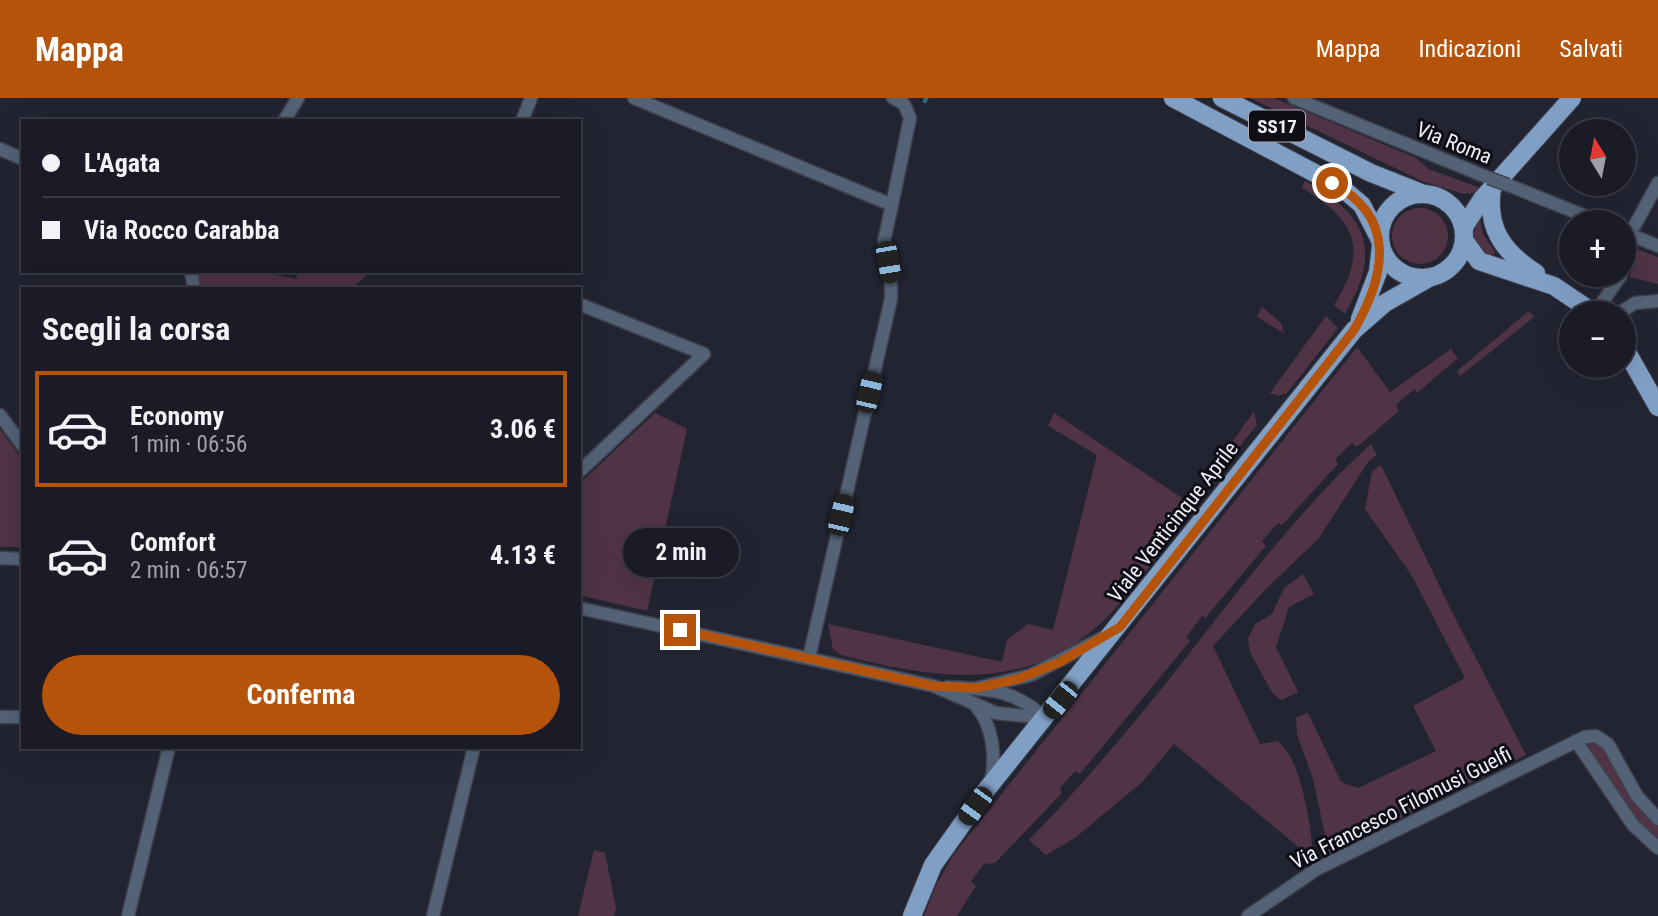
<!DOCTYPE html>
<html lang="it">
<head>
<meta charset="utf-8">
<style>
	:root { --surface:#1a1b26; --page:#23242e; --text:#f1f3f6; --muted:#9fa1a7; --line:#383943; --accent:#b45309 }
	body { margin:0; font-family:"Roboto Condensed",sans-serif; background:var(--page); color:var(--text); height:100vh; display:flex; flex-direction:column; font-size:26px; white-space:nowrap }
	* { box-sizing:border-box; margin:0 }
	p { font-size:23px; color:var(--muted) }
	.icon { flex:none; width:38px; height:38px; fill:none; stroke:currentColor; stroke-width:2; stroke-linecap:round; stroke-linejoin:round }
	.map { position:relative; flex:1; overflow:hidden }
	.sheet { position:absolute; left:21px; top:189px; width:560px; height:462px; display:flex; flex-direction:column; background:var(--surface); border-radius:0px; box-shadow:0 7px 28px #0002,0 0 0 2px var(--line) }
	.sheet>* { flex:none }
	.banner { position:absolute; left:21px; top:21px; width:560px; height:154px; border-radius:0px; box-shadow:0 7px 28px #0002,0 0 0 2px var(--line); display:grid; align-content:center; height:154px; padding:0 21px; background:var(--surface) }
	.needle { width:46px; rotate:350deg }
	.controls { position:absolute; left:1559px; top:21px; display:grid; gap:14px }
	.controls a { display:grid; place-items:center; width:77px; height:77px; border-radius:50%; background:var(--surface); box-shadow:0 7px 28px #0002,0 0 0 2px var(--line); font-size:35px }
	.end { position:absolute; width:32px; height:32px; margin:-16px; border:9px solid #b45309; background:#fff; box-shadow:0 0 0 4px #fff }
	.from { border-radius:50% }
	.bubble { position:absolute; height:49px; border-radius:24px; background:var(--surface); box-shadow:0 7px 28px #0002,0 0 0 2px var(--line); font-size:23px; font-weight:700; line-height:49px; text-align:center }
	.car { position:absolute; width:21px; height:42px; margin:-21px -10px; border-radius:9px; box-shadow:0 0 5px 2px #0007; background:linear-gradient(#222 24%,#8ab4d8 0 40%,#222 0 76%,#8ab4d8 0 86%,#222 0) }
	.banner b { display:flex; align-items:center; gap:24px; height:66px; font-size:26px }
	.banner b+b { border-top:2px solid var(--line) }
	.banner i { width:18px; height:18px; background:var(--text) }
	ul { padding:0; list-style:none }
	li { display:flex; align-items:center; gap:21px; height:116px; margin:0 14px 10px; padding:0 7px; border:4px solid transparent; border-radius:0px }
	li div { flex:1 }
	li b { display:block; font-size:26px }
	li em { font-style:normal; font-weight:700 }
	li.selected { border-color:var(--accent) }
	li>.icon { width:63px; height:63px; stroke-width:1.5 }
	h2 { padding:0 21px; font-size:32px; line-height:84px }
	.primary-button { display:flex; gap:14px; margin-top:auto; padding:14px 21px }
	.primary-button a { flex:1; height:80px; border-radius:42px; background:var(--accent); color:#fff; font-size:28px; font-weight:700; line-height:80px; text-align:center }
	header { display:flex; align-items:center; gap:42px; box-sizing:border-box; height:98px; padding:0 35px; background:var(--accent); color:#fff }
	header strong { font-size:33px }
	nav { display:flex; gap:38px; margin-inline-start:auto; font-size:24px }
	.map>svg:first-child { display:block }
	.green { fill:#503445 }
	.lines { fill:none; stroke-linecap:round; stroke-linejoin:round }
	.stream { stroke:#266c84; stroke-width:4.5 }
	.street-casing { stroke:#3f404e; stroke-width:15 }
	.primary-casing { stroke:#3f404e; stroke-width:20 }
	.street { stroke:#536275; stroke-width:12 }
	.primary { stroke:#809fc5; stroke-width:18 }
	.street-bridge-casing { stroke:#3f404e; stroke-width:15; stroke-linecap:butt }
	.street-bridge { stroke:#536275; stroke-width:12 }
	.route { stroke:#b45309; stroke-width:9 }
	.labels { text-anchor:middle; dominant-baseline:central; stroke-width:6; stroke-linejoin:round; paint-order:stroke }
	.shield { fill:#0e0e14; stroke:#abacb4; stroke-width:2 }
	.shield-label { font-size:19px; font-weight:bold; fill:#eeeff9 }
	.street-label { font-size:21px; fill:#eeeff9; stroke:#0e0e14 }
</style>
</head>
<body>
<header>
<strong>Mappa</strong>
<nav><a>Mappa</a><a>Indicazioni</a><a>Salvati</a></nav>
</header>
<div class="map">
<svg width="1658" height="818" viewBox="0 0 1658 818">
	<rect width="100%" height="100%" fill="#232432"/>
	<!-- green -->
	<g class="green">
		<path d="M 1250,0 L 1274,0 L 1416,60 L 1429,71 L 1480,90 L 1473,95 L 1464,96 L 1422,83 Z"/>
		<path d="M 1305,83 C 1368,117 1382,153 1345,216 L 1334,207 C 1369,151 1356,122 1302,90 Z"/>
		<circle cx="1420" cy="138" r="28"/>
		<path d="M 1480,120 L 1483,136 L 1495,154 L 1493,159 L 1486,160 L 1471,142 Z"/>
		<path d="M 1634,150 L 1658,159 L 1658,186 L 1630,179 Z"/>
		<path d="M 198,173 L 270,173 L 270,176 L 296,181 L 298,173 L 371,173 L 351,191 L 201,191 Z"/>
		<path d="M 1262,209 L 1281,225 L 1284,235 L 1257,219 Z"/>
		<path d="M 1529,213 L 1534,219 L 1460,278 L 1457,273 Z"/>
		<path d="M 1326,218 L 1338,230 L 1287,295 L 1278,298 L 1270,295 Z"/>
		<path d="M 1357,249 L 1390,294 L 1451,251 L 1458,260 L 1417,295 L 1414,291 L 1396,307 L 1399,313 L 1357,349 L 1352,345 L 1335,361 L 1338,366 L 1282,427 L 1278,425 L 1262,443 L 1266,448 L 1205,520 L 1202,518 L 1186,539 L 1190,543 L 1080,676 L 1075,673 L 1060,690 L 1062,695 L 995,765 L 984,766 L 971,783 L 976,788 L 957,818 L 924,818 L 935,789 L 954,756 Z"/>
		<path d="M 1254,313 L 1257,327 L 1228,363 L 1229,349 Z"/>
		<path d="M 655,315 L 687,331 L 647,513 L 579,497 L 579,386 Z"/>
		<path d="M 1054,315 L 1194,408 C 1170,440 1147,474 1120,505 C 1041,597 946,584 841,557 L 833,551 L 828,526 L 1002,564 L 1007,542 L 1028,526 L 1053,532 L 1097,357 L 1048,328 Z"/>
		<path d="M 0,331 L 23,362 L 23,449 L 0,449 Z"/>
		<path d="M 1371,346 L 1377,357 L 1368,364 L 1319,440 L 1263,494 L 1213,548 L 1260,646 L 1277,643 C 1301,658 1311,729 1313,756 L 1307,756 L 1174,646 L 1142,684 L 1076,739 L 1046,757 L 1029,742 C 1090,679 1146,612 1199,543 C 1252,475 1307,404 1371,346 Z"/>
		<path d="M 1381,367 L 1453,516 L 1526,657 L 1329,756 L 1313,681 L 1297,636 L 1296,619 L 1308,615 L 1341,684 L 1358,690 L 1436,653 L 1413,608 L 1465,580 L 1412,478 L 1365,411 L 1372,373 Z"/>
		<path d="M 1303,476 L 1314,496 L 1289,509 L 1276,549 L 1298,594 L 1282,602 L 1273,596 L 1250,554 L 1248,540 L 1255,526 L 1272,516 L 1284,490 Z"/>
		<path d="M 1599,641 L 1658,725 L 1658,743 L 1636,723 L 1589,652 L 1588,644 Z"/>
		<path d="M 594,752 L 605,755 L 616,810 L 614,818 L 578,818 Z"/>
	</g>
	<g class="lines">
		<!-- stream -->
		<path class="stream" d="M 925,3 L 926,0"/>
		<defs>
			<g id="street">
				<path d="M 634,0 L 892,107 L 910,20 L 904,6 L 893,0"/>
				<path d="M 1294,0 L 1489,80"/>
				<path d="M 284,23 L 298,0"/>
				<path d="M 522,23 L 531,0"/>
				<path d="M 0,51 L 23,61"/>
				<path d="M 1508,87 L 1600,124"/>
				<path d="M 1635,127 L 1658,85"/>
				<path d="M 1624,134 L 1658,148"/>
				<path d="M 1624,166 L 1628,146"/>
				<path d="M 191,173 L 194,191"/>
				<path d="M 579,206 L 704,256 L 579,374"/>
				<path d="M 1595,215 L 1621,177"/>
				<path d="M 1619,215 L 1635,205 L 1658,203"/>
				<path d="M 0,317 L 23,348"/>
				<path d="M 0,460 L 23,461"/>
				<path d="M 579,510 L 934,588 L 996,615 L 1046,620"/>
				<path d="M 809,560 L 891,201 L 891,179 L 884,143 L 892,107"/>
				<path d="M 948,589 C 992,592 1010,590 1046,620"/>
				<path d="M 977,590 L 1031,577 L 1106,538"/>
				<path d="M 976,608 C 993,628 996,658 991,684"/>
				<path d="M 0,619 L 23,619"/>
				<path d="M 1576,643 L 1633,727 L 1658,750"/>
				<path d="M 128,818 L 169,649"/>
				<path d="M 433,818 L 474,649"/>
				<path d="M 1248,818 L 1317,771 L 1585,639 L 1596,638 L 1608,646 L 1637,698 L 1658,721"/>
			</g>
			<g id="primary">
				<path d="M 1173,0 L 1341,89 L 1362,107 L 1379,140"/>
				<path d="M 1222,0 L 1371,75 L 1424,96"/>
				<path d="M 1492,90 C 1486,130 1503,154 1536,175"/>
				<circle cx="1422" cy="138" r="42"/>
				<path d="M 1464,129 L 1482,101 L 1572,0"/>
				<path d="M 1464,142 L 1479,163 L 1554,188 L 1594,215"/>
				<path d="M 1360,221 L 1378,174 L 1381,147"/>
				<path d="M 1624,249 L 1658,309"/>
				<path d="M 912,818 L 933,767 L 987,691 L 1354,232 L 1385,205 L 1429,180"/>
			</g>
		</defs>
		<!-- street casing -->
		<use href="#street" class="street-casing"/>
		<!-- primary casing -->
		<use href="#primary" class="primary-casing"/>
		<!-- street -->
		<use href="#street" class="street"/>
		<!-- primary -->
		<use href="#primary" class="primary"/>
		<defs>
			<path id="street-bridge" d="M 1489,80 L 1508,87"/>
		</defs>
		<!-- street-bridge casing -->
		<use href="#street-bridge" class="street-bridge-casing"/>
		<!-- street-bridge -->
		<use href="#street-bridge" class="street-bridge"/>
	</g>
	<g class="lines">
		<!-- route -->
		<path class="route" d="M 680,532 L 933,588 L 977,590 L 1018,581 L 1060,564 L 1120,529 L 1354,232 C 1386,177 1397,119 1332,85"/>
	</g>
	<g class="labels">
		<!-- shield labels -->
		<rect class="shield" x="1249" y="12.5" width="56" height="31" rx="5"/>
		<g class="shield-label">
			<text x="1277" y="28">SS17</text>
		</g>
		<!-- street labels -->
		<g class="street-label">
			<text transform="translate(1454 45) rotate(22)">Via Roma</text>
			<text transform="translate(1173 424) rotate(-52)">Viale Venticinque Aprile</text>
			<text transform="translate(1401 710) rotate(-27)">Via Francesco Filomusi Guelfi</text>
		</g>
	</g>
</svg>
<div class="controls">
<a><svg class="needle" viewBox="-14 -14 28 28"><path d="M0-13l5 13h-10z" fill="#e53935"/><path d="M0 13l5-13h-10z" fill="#9fa1a7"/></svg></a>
<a>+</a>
<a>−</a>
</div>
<i class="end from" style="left:1332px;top:85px"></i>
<i class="end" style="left:680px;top:532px"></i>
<div class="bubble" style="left:623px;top:430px;width:116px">2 min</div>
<i class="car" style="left:888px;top:164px;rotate:170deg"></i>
<i class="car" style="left:869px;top:294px;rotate:13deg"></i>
<i class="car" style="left:841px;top:417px;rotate:13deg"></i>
<i class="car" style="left:1060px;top:602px;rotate:219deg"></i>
<i class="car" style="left:975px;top:708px;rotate:216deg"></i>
<div class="banner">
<b><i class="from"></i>L'Agata</b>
<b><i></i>Via Rocco Carabba</b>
</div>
<section class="sheet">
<h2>Scegli la corsa</h2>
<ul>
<li class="selected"><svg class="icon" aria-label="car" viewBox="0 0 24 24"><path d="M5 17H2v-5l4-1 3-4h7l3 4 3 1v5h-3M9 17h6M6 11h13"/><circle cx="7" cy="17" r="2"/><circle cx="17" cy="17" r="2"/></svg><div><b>Economy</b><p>1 min · 06:56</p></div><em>3.06 €</em></li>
<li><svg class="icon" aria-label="car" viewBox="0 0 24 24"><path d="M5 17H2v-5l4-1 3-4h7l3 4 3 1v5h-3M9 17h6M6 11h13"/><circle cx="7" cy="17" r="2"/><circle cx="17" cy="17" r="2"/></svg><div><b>Comfort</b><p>2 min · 06:57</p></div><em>4.13 €</em></li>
</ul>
<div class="primary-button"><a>Conferma</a></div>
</section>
</div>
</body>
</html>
